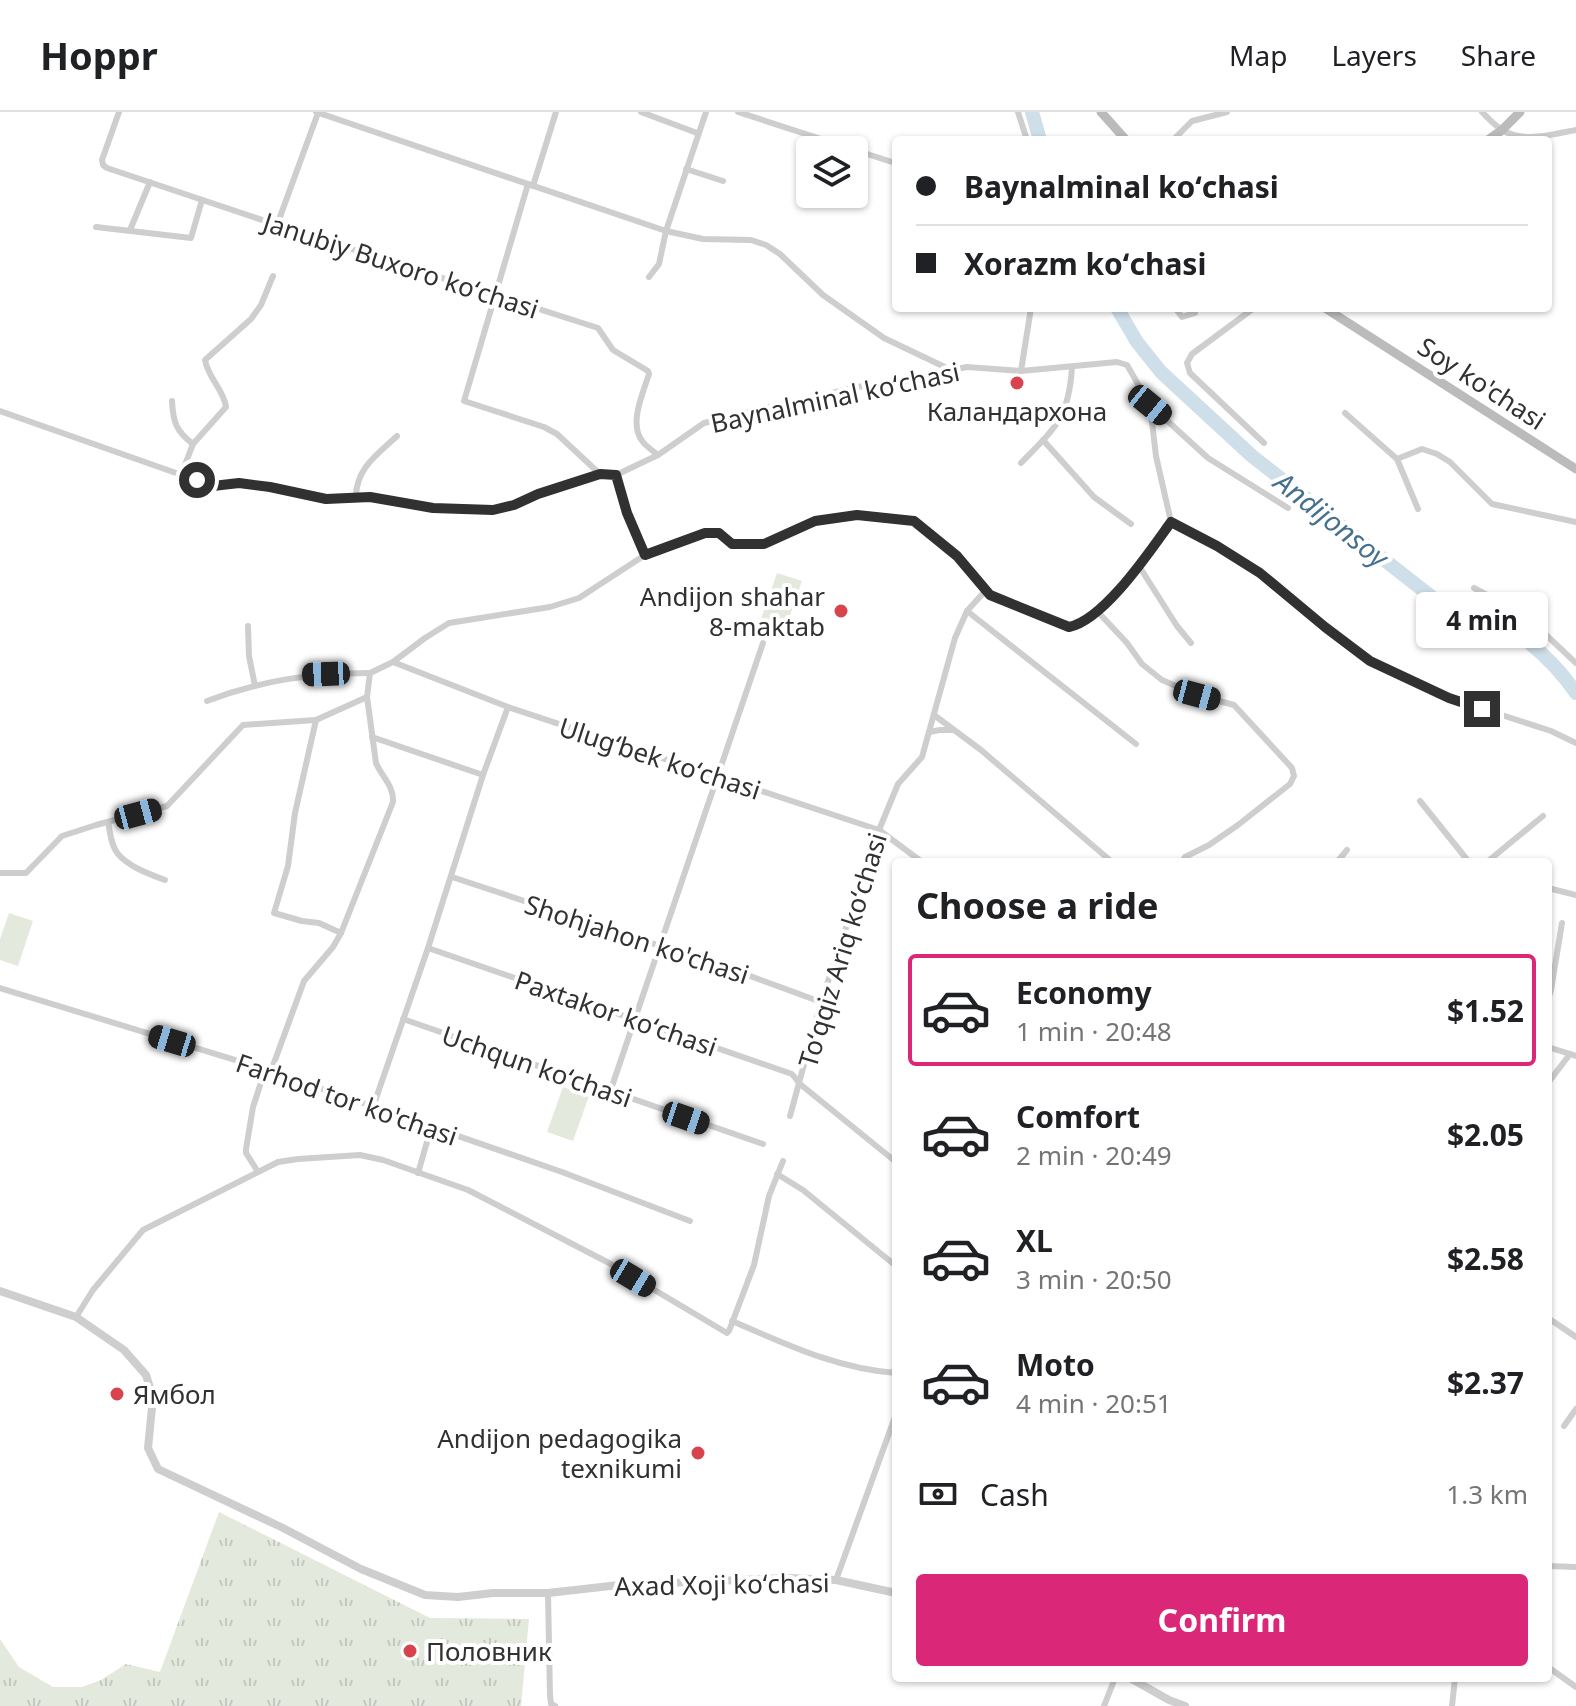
<!DOCTYPE html>
<html lang="en">
<head>
<meta charset="utf-8">
<style>
	:root { --surface:#fff; --page:#f2f2f2; --text:#202124; --muted:#757577; --line:#e0e0e0; --accent:#db2777 }
	body { margin:0; font-family:"Noto Sans",sans-serif; background:var(--page); color:var(--text); height:100vh; display:flex; flex-direction:column; font-size:30px; white-space:nowrap }
	* { box-sizing:border-box; margin:0 }
	p { font-size:26px; color:var(--muted) }
	.icon { flex:none; width:44px; height:44px; fill:none; stroke:currentColor; stroke-width:2; stroke-linecap:round; stroke-linejoin:round }
	.map { position:relative; flex:1; overflow:hidden }
	.drawer { position:absolute; left:892px; top:746px; width:660px; height:824px; display:flex; flex-direction:column; background:var(--surface); border-radius:8px; box-shadow:0 2px 6px #0004 }
	.drawer>* { flex:none }
	.hud { position:absolute; left:892px; top:24px; width:660px; height:176px; border-radius:8px; box-shadow:0 2px 6px #0004; display:grid; align-content:center; height:176px; padding:0 24px; background:var(--surface) }
	.tools { position:absolute; left:796px; top:24px; display:grid; gap:16px }
	.tools a { display:grid; place-items:center; width:72px; height:72px; border-radius:8px; background:var(--surface); box-shadow:0 2px 6px #0004; font-size:40px }
	.end { position:absolute; width:36px; height:36px; margin:-18px; border:10px solid #313131; background:#fff; box-shadow:0 0 0 4px #fff }
	.from { border-radius:50% }
	.bubble { position:absolute; height:56px; border-radius:8px; background:var(--surface); box-shadow:0 2px 6px #0004; font-size:26px; font-weight:700; line-height:56px; text-align:center }
	.car { position:absolute; width:24px; height:48px; margin:-24px -12px; border-radius:10px; box-shadow:0 0 6px 2px #0007; background:linear-gradient(#222 24%,#8ab4d8 0 40%,#222 0 76%,#8ab4d8 0 86%,#222 0) }
	.hud b { display:flex; align-items:center; gap:28px; height:76px; font-size:30px }
	.hud b+b { border-top:2px solid var(--line) }
	.hud i { width:20px; height:20px; background:var(--text) }
	ul { padding:0; list-style:none }
	li { display:flex; align-items:center; gap:24px; height:112px; margin:0 16px 12px; padding:0 8px; border:4px solid transparent; border-radius:8px }
	li div { flex:1 }
	li b { display:block; font-size:30px }
	li em { font-style:normal; font-weight:700 }
	li.active { border-color:var(--accent) }
	li>.icon { width:72px; height:72px; stroke-width:1.5 }
	h2 { padding:0 24px; font-size:36px; line-height:96px }
	.pay { display:flex; align-items:center; gap:20px; height:88px; padding:0 24px; font-size:30px }
	.pay p { margin-inline-start:auto }
	.button { display:flex; gap:16px; margin-top:auto; padding:16px 24px }
	.button a { flex:1; height:92px; border-radius:8px; background:var(--accent); color:#fff; font-size:32px; font-weight:700; line-height:92px; text-align:center }
	header { display:flex; align-items:center; gap:48px; box-sizing:border-box; height:112px; padding:0 40px; background:var(--surface); border-bottom:2px solid var(--line) }
	header strong { font-size:38px }
	nav { display:flex; gap:44px; margin-inline-start:auto; font-size:28px }
	.map>svg:first-child { display:block }
	.park { fill:url(#park-tufts) }
	.garden { fill:#e4e9dd }
	.lines { fill:none; stroke-linecap:round; stroke-linejoin:round }
	.river { stroke:#cedfea; stroke-width:14 }
	.minor { stroke:#cecece; stroke-width:6 }
	.tertiary { stroke:#cecece; stroke-width:8 }
	.secondary { stroke:#bbb; stroke-width:9 }
	.route { stroke:#313131; stroke-width:10 }
	.poi-dot { fill:#d8434d; stroke:#fff; stroke-width:3 }
	.labels { text-anchor:middle; dominant-baseline:central; stroke-width:8; stroke-linejoin:round; paint-order:stroke }
	.street-label { font-size:26px; fill:#313131; stroke:#fff }
	.poi-label { font-size:26px; fill:#313131; stroke:#fff; text-anchor:end }
	.water-label { font-size:28px; font-style:italic; fill:#45718d; stroke:#fff }
</style>
</head>
<body>
<header>
<strong>Hoppr</strong>
<nav><a>Map</a><a>Layers</a><a>Share</a></nav>
</header>
<div class="map">
<svg width="1576" height="1594" viewBox="0 0 1576 1594">
	<defs>
		<pattern id="park-tufts" width="24" height="20" patternUnits="userSpaceOnUse" patternTransform="scale(2)"><rect width="24" height="20" fill="#e4e9dd"/><path d="M3 7l-1-3M5 7V3M7 7l1-3M15 17l-1-3M17 17v-4M19 17l1-3" fill="none" stroke="#c4c8be"/></pattern>
	</defs>
	<rect width="100%" height="100%" fill="#fff"/>
	<!-- park -->
	<path class="park" d="M 219,1400 L 430,1506 L 529,1507 L 521,1594 L 0,1594 L 0,1527 L 19,1555 L 53,1575 L 82,1575 L 101,1568 L 126,1552 L 160,1560 Z"/>
	<!-- garden -->
	<g class="garden">
		<path d="M 777,461 L 802,469 L 786,515 L 761,507 Z"/>
		<path d="M 9,801 L 33,809 L 18,854 L 0,848 L 0,827 Z"/>
		<path d="M 563,975 L 589,984 L 573,1029 L 547,1020 Z"/>
	</g>
	<g class="lines">
		<!-- river -->
		<g class="river">
			<path d="M 1032,0 L 1040,28"/>
			<path d="M 1117,196 L 1137,230 L 1161,260 L 1252,344 L 1433,486 C 1445,493 1457,490 1469,495 C 1512,513 1550,543 1576,581"/>
		</g>
		<!-- minor -->
		<g class="minor">
			<path d="M 119,0 L 102,48 L 103,53 L 107,56 L 277,113 L 598,216 L 613,238 L 648,259 L 649,262 C 643,281 628,313 643,330 C 647,335 653,339 658,343"/>
			<path d="M 316,0 L 666,119 L 703,127 L 751,128 L 766,133 L 780,142 L 823,183 L 884,226 L 951,258"/>
			<path d="M 641,0 L 697,21"/>
			<path d="M 738,0 L 895,51"/>
			<path d="M 1018,0 L 1027,28"/>
			<path d="M 1482,0 C 1488,6 1494,13 1501,17 C 1522,32 1553,22 1576,18"/>
			<path d="M 1173,28 L 1192,9 L 1227,0"/>
			<path d="M 686,57 L 723,69"/>
			<path d="M 528,72 L 464,289 L 544,315 L 557,322 L 600,362"/>
			<path d="M 533,74 L 556,0"/>
			<path d="M 277,113 L 318,1"/>
			<path d="M 96,115 L 191,126 L 202,88"/>
			<path d="M 130,118 L 150,70"/>
			<path d="M 649,165 L 659,152 L 666,119 L 706,0"/>
			<path d="M 1175,196 L 1182,205 L 1195,201"/>
			<path d="M 1254,196 L 1192,242 L 1187,251 L 1190,261 L 1264,331"/>
			<path d="M 1021,259 L 1031,196"/>
			<path d="M 172,289 C 173,310 176,319 193,332"/>
			<path d="M 1150,293 L 1208,346 L 1288,396"/>
			<path d="M 0,299 L 213,374 L 239,371 L 326,387 L 370,385 L 433,396 L 493,398 L 514,393 L 538,382 L 600,362 L 616,363 L 658,343 L 704,311 L 786,291 L 863,274 L 940,265 L 951,258 L 967,255 L 1021,259 L 1117,250 L 1127,253 L 1150,293 L 1156,344 L 1171,410"/>
			<path d="M 1345,301 L 1397,347 L 1422,337 L 1437,342 L 1450,350 L 1492,392 L 1576,410"/>
			<path d="M 1043,328 L 1094,385 L 1131,412"/>
			<path d="M 1397,347 L 1418,397"/>
			<path d="M 1021,351 C 1055,316 1069,306 1072,255"/>
			<path d="M 181,363 L 193,332 L 226,295 C 224,278 208,266 205,248 L 251,207 L 261,193 L 273,164"/>
			<path d="M 616,363 L 627,401 L 645,443"/>
			<path d="M 356,385 C 356,356 378,342 397,324"/>
			<path d="M 1171,410 L 1217,434 L 1260,461 L 1325,515 L 1370,549 L 1449,586 L 1551,619 L 1576,631"/>
			<path d="M 1139,454 L 1177,514 L 1191,531"/>
			<path d="M 1474,476 L 1525,503 L 1576,551"/>
			<path d="M 967,499 L 1136,632"/>
			<path d="M 1098,500 L 1127,531 L 1142,552 L 1162,568 L 1197,583 L 1234,593 L 1292,656 L 1294,664 L 1290,672 L 1238,713 L 1209,733 L 1185,745 L 1182,750"/>
			<path d="M 248,514 L 249,544 L 255,574"/>
			<path d="M 393,550 L 508,595 L 879,718 L 922,750"/>
			<path d="M 207,589 C 262,568 312,561 370,561"/>
			<path d="M 934,603 L 981,638 L 1112,750"/>
			<path d="M 316,608 L 295,701 L 288,754 L 274,801 L 302,809 L 319,811 L 341,821"/>
			<path d="M 929,620 L 940,618 L 953,618"/>
			<path d="M 372,625 L 483,663"/>
			<path d="M 1420,689 L 1469,750"/>
			<path d="M 108,710 C 110,719 111,734 118,742 C 129,755 149,762 165,768"/>
			<path d="M 1337,750 L 1347,738"/>
			<path d="M 1487,750 L 1543,704"/>
			<path d="M 0,761 L 26,761 L 62,724 L 96,713 L 167,694 L 243,613 L 316,608 L 367,585 L 370,561 L 393,550 L 425,526 L 449,511 L 550,495 L 579,486 L 645,443 L 705,421 L 719,421 L 732,432 L 764,432 L 815,409 L 857,403 L 914,409 L 957,444 L 990,483 L 1069,515 C 1104,508 1150,439 1171,410"/>
			<path d="M 452,765 L 742,861 L 821,890"/>
			<path d="M 1548,776 L 1576,783"/>
			<path d="M 428,836 L 792,962 L 800,972 L 896,1050"/>
			<path d="M 0,876 L 271,959 L 562,1060 L 690,1109"/>
			<path d="M 1548,887 L 1551,878 L 1562,811"/>
			<path d="M 403,907 L 763,1032"/>
			<path d="M 1548,935 L 1576,944"/>
			<path d="M 271,959 L 304,869 L 333,835 L 341,821 L 393,690 C 394,674 382,665 376,651 L 367,585"/>
			<path d="M 1548,971 L 1570,942"/>
			<path d="M 610,980 L 763,531"/>
			<path d="M 373,995 L 428,836 L 483,663 L 508,595"/>
			<path d="M 790,1004 L 821,890 L 879,718 L 898,672 L 922,645 L 955,526 L 967,499 L 986,478"/>
			<path d="M 258,1060 L 246,1041 L 246,1037 L 253,995 L 265,958"/>
			<path d="M 418,1061 L 431,1016"/>
			<path d="M 777,1062 L 803,1078 L 896,1154"/>
			<path d="M 76,1205 L 93,1178 L 143,1118 L 278,1050 L 298,1047 L 360,1043 L 383,1048 L 468,1078 L 609,1151 L 727,1221 L 729,1219 L 754,1153 L 769,1084 L 783,1049"/>
			<path d="M 1548,1206 L 1576,1225"/>
			<path d="M 732,1209 C 786,1232 837,1257 896,1261"/>
			<path d="M 1564,1314 L 1576,1297"/>
			<path d="M 1548,1454 L 1576,1455"/>
			<path d="M 836,1468 L 896,1302"/>
			<path d="M 548,1481 L 550,1584 L 551,1592 L 555,1594"/>
			<path d="M 1548,1555 L 1576,1575"/>
			<path d="M 1104,1594 L 1115,1566"/>
			<path d="M 1452,1594 L 1455,1566"/>
		</g>
		<!-- tertiary -->
		<g class="tertiary">
			<path d="M 0,1179 L 76,1205 L 124,1238 L 146,1263 L 153,1285 L 148,1336 L 158,1357 L 281,1415 L 361,1457 L 425,1483 L 458,1485 L 493,1481 L 548,1481 L 619,1473 L 789,1466 L 836,1468 L 896,1481"/>
			<path d="M 1130,1566 L 1169,1588 L 1185,1594"/>
		</g>
		<!-- secondary -->
		<g class="secondary">
			<path d="M 1101,0 L 1126,28"/>
			<path d="M 1488,28 L 1502,18 L 1520,0"/>
			<path d="M 1325,196 L 1576,357"/>
		</g>
	</g>
	<g class="lines">
		<!-- route -->
		<path class="route" d="M 197,368 L 213,374 L 239,371 L 270,375 L 326,387 L 370,385 L 433,396 L 493,398 L 514,393 L 538,382 L 600,362 L 616,363 L 627,401 L 645,443 L 705,421 L 719,421 L 732,432 L 764,432 L 815,409 L 857,403 L 914,409 L 957,444 L 990,483 L 1069,515 C 1104,508 1150,439 1171,410 L 1217,434 L 1260,461 L 1325,515 L 1370,549 L 1449,586 L 1482,597"/>
	</g>
	<!-- markers -->
	<g class="poi-dot">
		<circle cx="1017" cy="271" r="8"/>
		<circle cx="841" cy="499" r="8"/>
		<circle cx="117" cy="1282" r="8"/>
		<circle cx="698" cy="1341" r="8"/>
		<circle cx="410" cy="1539" r="8"/>
	</g>
	<g class="labels">
		<!-- street labels -->
		<g class="street-label">
			<text transform="translate(401 153) rotate(18)">Janubiy Buxoro koʻchasi</text>
			<text transform="translate(1482 271) rotate(33)">Soy ko'chasi</text>
			<text transform="translate(835 285) rotate(-12)">Baynalminal koʻchasi</text>
			<text transform="translate(660 646) rotate(18)">Ulugʻbek koʻchasi</text>
			<text transform="translate(637 827) rotate(18)">Shohjahon ko'chasi</text>
			<text transform="translate(842 838) rotate(-73)">Toʻqqiz Ariq koʻchasi</text>
			<text transform="translate(616 901) rotate(19)">Paxtakor koʻchasi</text>
			<text transform="translate(537 954) rotate(19)">Uchqun koʻchasi</text>
			<text transform="translate(347 987) rotate(19)">Farhod tor ko'chasi</text>
			<text transform="translate(722 1472) rotate(-1)">Axad Xoji koʻchasi</text>
		</g>
		<!-- poi labels -->
		<g class="poi-label">
			<text x="1017" y="299" text-anchor="middle">Каландархона</text>
			<text x="825" y="484">Andijon shahar<tspan x="825" dy="30">8-maktab</tspan></text>
			<text x="133" y="1282" text-anchor="start">Ямбол</text>
			<text x="682" y="1326">Andijon pedagogika<tspan x="682" dy="30">texnikumi</tspan></text>
			<text x="426" y="1539" text-anchor="start">Половник</text>
		</g>
		<!-- water labels -->
		<g class="water-label">
			<text transform="translate(1332 407) rotate(38)">Andijonsoy</text>
		</g>
	</g>
</svg>
<div class="tools">
<a><svg class="icon" aria-label="layers" viewBox="0 0 24 24"><path d="M12 4l9 5-9 5-9-5zM3 14l9 5 9-5"/></svg></a>
</div>
<i class="end from" style="left:197px;top:368px"></i>
<i class="end" style="left:1482px;top:597px"></i>
<div class="bubble" style="left:1416px;top:480px;width:132px">4 min</div>
<i class="car" style="left:1150px;top:293px;rotate:129deg"></i>
<i class="car" style="left:326px;top:562px;rotate:268deg"></i>
<i class="car" style="left:1197px;top:583px;rotate:105deg"></i>
<i class="car" style="left:138px;top:702px;rotate:75deg"></i>
<i class="car" style="left:172px;top:929px;rotate:287deg"></i>
<i class="car" style="left:686px;top:1006px;rotate:109deg"></i>
<i class="car" style="left:633px;top:1166px;rotate:121deg"></i>
<div class="hud">
<b><i class="from"></i>Baynalminal koʻchasi</b>
<b><i></i>Xorazm koʻchasi</b>
</div>
<section class="drawer">
<h2>Choose a ride</h2>
<ul>
<li class="active"><svg class="icon" aria-label="car" viewBox="0 0 24 24"><path d="M5 17H2v-5l4-1 3-4h7l3 4 3 1v5h-3M9 17h6M6 11h13"/><circle cx="7" cy="17" r="2"/><circle cx="17" cy="17" r="2"/></svg><div><b>Economy</b><p>1 min · 20:48</p></div><em>$1.52</em></li>
<li><svg class="icon" aria-label="car" viewBox="0 0 24 24"><path d="M5 17H2v-5l4-1 3-4h7l3 4 3 1v5h-3M9 17h6M6 11h13"/><circle cx="7" cy="17" r="2"/><circle cx="17" cy="17" r="2"/></svg><div><b>Comfort</b><p>2 min · 20:49</p></div><em>$2.05</em></li>
<li><svg class="icon" aria-label="car" viewBox="0 0 24 24"><path d="M5 17H2v-5l4-1 3-4h7l3 4 3 1v5h-3M9 17h6M6 11h13"/><circle cx="7" cy="17" r="2"/><circle cx="17" cy="17" r="2"/></svg><div><b>XL</b><p>3 min · 20:50</p></div><em>$2.58</em></li>
<li><svg class="icon" aria-label="car" viewBox="0 0 24 24"><path d="M5 17H2v-5l4-1 3-4h7l3 4 3 1v5h-3M9 17h6M6 11h13"/><circle cx="7" cy="17" r="2"/><circle cx="17" cy="17" r="2"/></svg><div><b>Moto</b><p>4 min · 20:51</p></div><em>$2.37</em></li>
</ul>
<div class="pay"><svg class="icon" aria-label="cash" viewBox="0 0 24 24"><path d="M3 7h18v10H3z"/><circle cx="12" cy="12" r="2"/></svg>Cash<p>1.3 km</p></div>
<div class="button"><a>Confirm</a></div>
</section>
</div>
</body>
</html>
